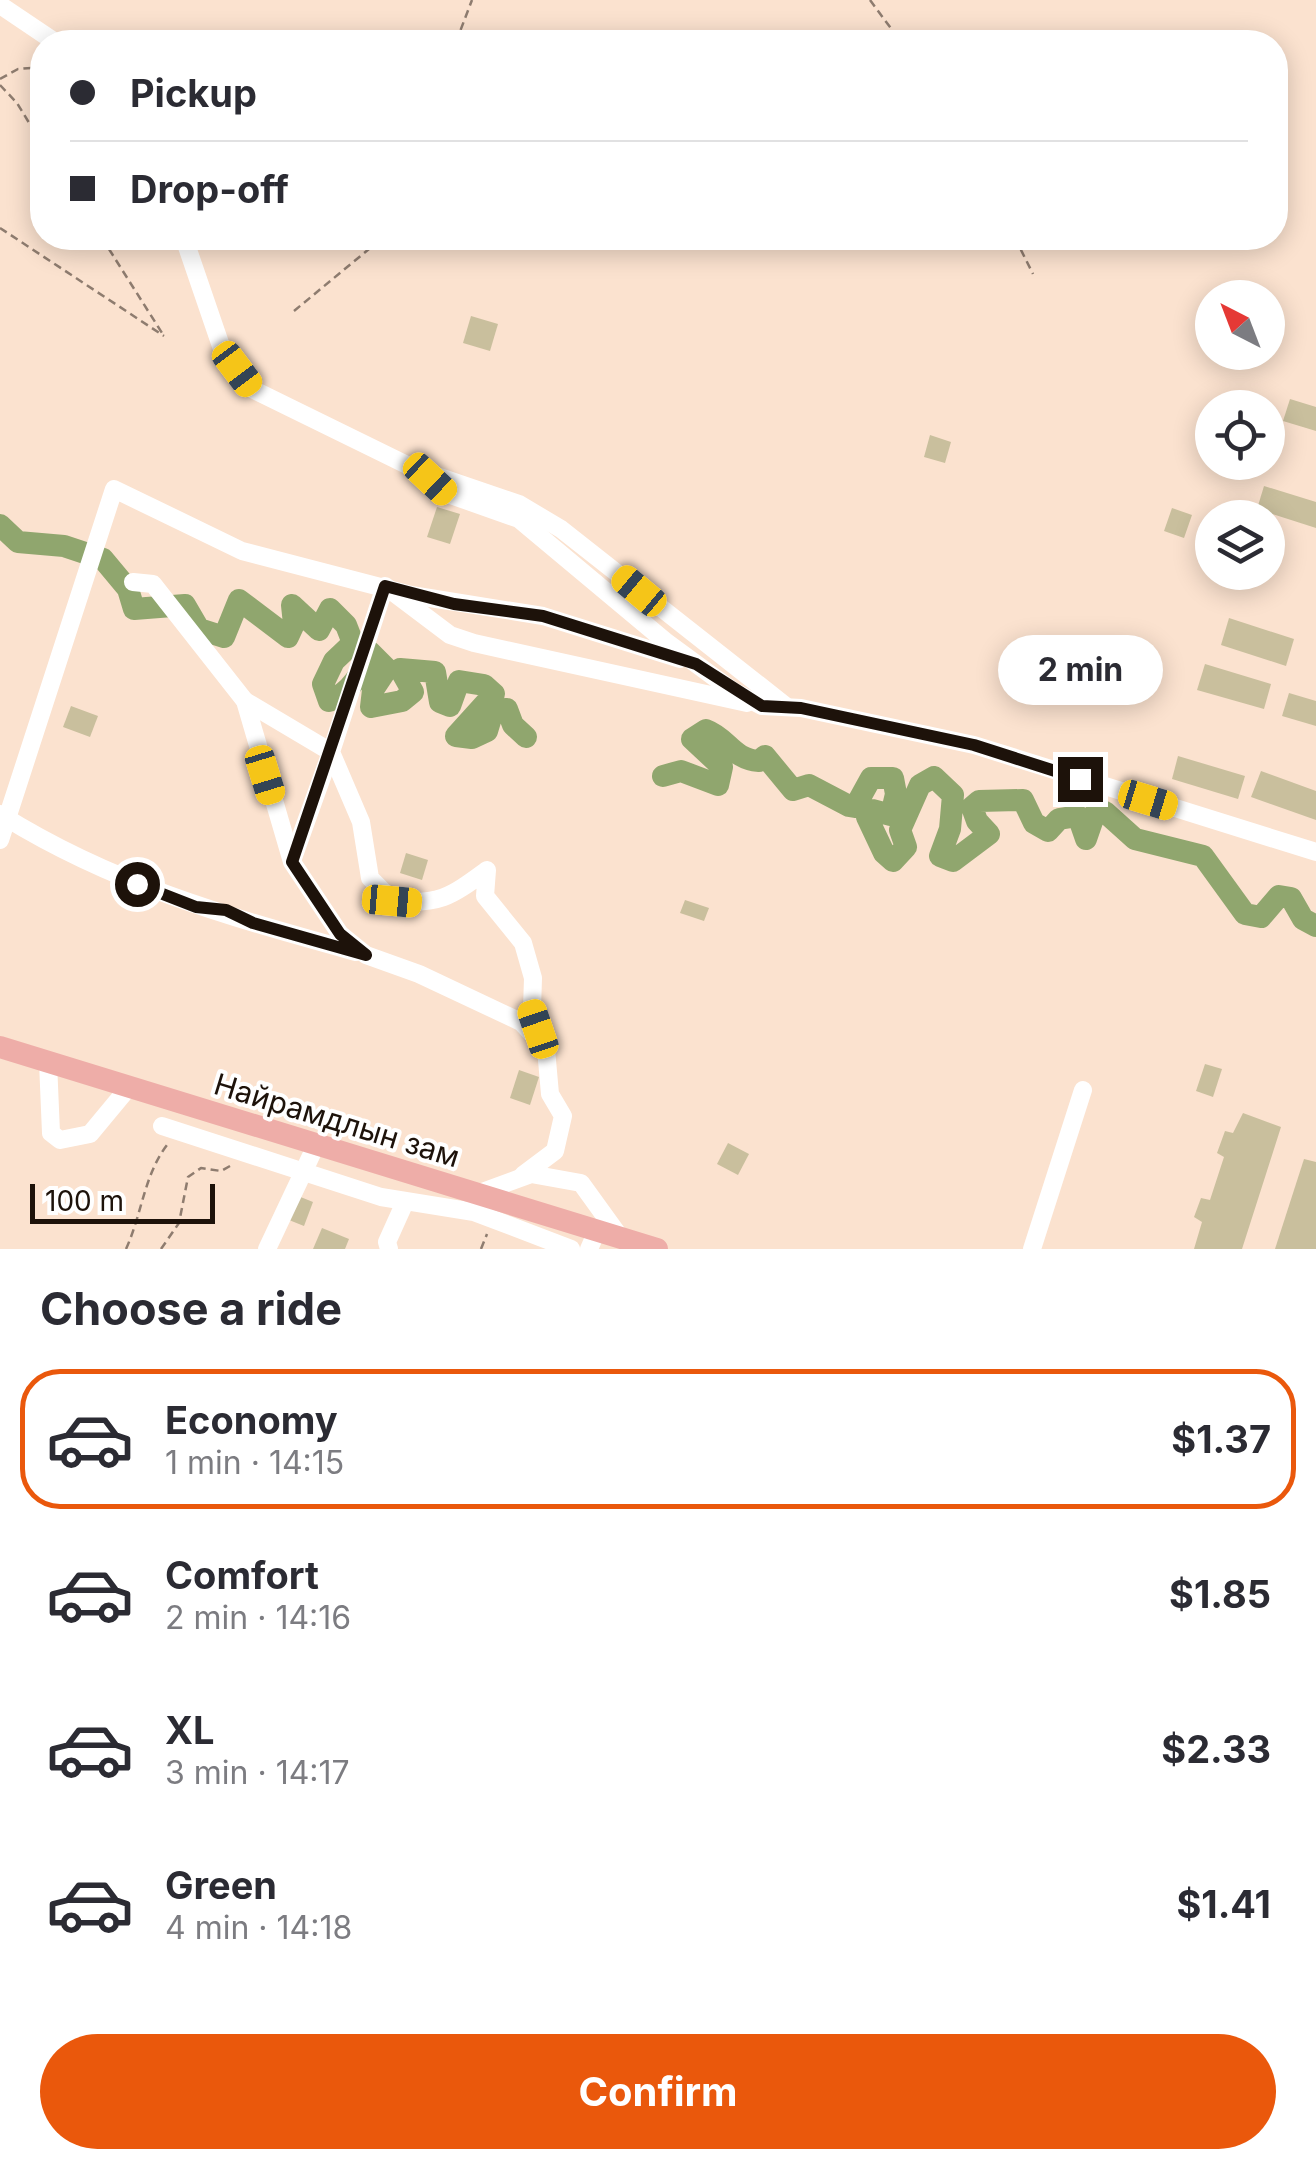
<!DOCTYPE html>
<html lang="en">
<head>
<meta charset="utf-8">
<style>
	:root { --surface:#fff; --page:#f7f7f7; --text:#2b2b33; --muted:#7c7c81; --line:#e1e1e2; --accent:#ea580c }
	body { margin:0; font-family:Inter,sans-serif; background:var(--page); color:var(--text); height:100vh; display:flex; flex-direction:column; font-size:38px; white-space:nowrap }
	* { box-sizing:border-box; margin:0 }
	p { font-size:32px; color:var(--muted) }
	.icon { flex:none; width:55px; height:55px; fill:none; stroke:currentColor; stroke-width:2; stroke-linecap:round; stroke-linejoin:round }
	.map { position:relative; height:1249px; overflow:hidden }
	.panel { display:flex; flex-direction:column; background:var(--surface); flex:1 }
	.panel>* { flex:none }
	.top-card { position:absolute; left:30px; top:30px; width:1258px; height:220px; border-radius:40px; box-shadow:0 5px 25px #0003; display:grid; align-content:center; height:220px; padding:0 40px; background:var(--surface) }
	.needle { width:65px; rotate:318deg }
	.buttons { position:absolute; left:1195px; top:280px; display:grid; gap:20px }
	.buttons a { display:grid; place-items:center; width:90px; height:90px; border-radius:50%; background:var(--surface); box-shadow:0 5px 25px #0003; font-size:50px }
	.scale { position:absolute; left:30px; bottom:25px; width:185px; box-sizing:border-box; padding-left:10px; border:5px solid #1d120a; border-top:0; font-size:28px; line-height:35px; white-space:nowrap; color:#1d120a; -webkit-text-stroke:8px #fff; paint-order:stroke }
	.end { position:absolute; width:45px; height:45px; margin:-22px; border:12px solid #1d120a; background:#fff; box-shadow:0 0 0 5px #fff }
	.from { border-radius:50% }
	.bubble { position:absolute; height:70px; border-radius:35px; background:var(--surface); box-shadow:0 5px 25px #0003; font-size:32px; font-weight:700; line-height:70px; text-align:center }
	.car { position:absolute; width:30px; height:60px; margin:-30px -15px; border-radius:12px; box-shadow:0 0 8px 2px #0007; background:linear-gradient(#f5c518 24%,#345 0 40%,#f5c518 0 76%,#345 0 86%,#f5c518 0) }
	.top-card b { display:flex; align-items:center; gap:35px; height:95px; font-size:38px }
	.top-card b+b { border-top:2px solid var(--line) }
	.top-card i { width:25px; height:25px; background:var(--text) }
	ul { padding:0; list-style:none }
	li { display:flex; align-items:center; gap:30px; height:140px; margin:0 20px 15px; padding:0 20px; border:5px solid transparent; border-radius:40px }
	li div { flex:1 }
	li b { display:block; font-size:38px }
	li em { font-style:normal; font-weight:700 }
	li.current { border-color:var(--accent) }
	li>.icon { width:90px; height:90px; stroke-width:1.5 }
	h2 { padding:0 40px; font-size:45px; line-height:120px }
	.cta { display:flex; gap:20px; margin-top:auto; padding:20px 40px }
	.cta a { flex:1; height:115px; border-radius:60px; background:var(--accent); color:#fff; font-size:40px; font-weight:700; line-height:115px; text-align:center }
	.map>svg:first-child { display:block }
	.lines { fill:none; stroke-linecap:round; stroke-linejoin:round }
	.river { stroke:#90a66e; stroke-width:22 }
	.building { fill:#c9bf9d }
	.path { stroke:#8e7c6f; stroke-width:2.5; stroke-dasharray:8 5; stroke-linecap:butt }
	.minor { stroke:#fff; stroke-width:18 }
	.major { stroke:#eeada8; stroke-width:22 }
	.route { stroke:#1d120a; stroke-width:12 }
	.labels { text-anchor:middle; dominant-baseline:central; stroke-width:8; stroke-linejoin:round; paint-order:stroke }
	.street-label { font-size:30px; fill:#1d120a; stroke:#fff }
</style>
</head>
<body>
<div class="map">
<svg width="1316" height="1249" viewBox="0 0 1316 1249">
	<rect width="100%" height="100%" fill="#fbe2cf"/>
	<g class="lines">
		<!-- river -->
		<g class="river">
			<path d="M 0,525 L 18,542 L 64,546 L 103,559 L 128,589 L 134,609 L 185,605 L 199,629 L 224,637 L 239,600 L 288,637 L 294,624 L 292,605 L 319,630 L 330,609 L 346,625 L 353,643 L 334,661 L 323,684 L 329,701 C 351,692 362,673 370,652 L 387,669 L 373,690 L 371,707 L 402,701 L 413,692 L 400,669 L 435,672 L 440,702 L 450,706 L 459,681 L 484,685 L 494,694 L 456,736 L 472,738 L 487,731 L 493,711 L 507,709 L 513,725 L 526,737"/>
			<path d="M 663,776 L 681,771 L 718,785 L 722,767 L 692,739 L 706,730 C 728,738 732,759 759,761 L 765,756 L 793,790 L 809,785 L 849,806 L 855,807 L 871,778 L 893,778 L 896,794 L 891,815 L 872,810 L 867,817 L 884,853 L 893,861 L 906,847 L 900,830 L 920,785 L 934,777 L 953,795 L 950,829 L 940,856 L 953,861 L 989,834 L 977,821 L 972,807 L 979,801 L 1023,800 L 1034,823 L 1048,831 L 1059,819 L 1078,816 L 1086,839 L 1095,813 L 1105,812 L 1135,839 L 1203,856 L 1245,914 L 1261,917 L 1279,896 L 1291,898 L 1303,919 L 1316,926"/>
		</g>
	</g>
	<!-- building -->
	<g class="building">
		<path d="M 471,316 L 498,324 L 490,351 L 463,343 Z"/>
		<path d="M 1290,399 L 1316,407 L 1316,431 L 1283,421 Z"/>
		<path d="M 930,435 L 951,442 L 945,463 L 924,457 Z"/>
		<path d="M 1264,486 L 1316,502 L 1316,528 L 1257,509 Z"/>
		<path d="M 437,507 L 460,514 L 450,544 L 427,537 Z"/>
		<path d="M 1172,508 L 1192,515 L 1184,538 L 1164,531 Z"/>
		<path d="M 1229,618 L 1294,639 L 1286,666 L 1221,645 Z"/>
		<path d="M 1205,664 L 1271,684 L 1264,709 L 1197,690 Z"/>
		<path d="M 1289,693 L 1316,701 L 1316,726 L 1282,716 Z"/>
		<path d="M 71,706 L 98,716 L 90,737 L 63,727 Z"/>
		<path d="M 1178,756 L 1245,776 L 1238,799 L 1172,779 Z"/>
		<path d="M 1261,771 L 1316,791 L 1316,820 L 1251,797 Z"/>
		<path d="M 406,853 L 428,860 L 422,880 L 400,873 Z"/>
		<path d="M 685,900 L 709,908 L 704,921 L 680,913 Z"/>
		<path d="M 1205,1064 L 1222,1069 L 1213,1097 L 1196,1091 Z"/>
		<path d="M 519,1070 L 539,1077 L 530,1105 L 510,1098 Z"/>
		<path d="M 1243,1113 L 1281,1127 L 1242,1249 L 1194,1249 L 1202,1222 L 1194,1217 L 1201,1198 L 1210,1200 L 1224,1157 L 1217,1153 L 1225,1131 L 1233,1133 Z"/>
		<path d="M 728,1143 L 749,1154 L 738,1175 L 717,1164 Z"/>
		<path d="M 1304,1159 L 1316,1162 L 1316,1249 L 1275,1249 Z"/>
		<path d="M 298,1196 L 313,1202 L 304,1226 L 289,1220 Z"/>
		<path d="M 322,1228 L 349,1239 L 345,1249 L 313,1249 Z"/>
	</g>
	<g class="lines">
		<!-- path -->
		<g class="path">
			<path d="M 870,0 L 901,42"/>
			<path d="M 456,42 L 472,0"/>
			<path d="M 0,79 L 18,69 L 42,67"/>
			<path d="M 0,85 L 17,103 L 42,144"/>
			<path d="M 0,228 L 164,336"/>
			<path d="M 102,238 L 162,333"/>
			<path d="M 1015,238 L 1033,274"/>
			<path d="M 294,311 L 369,249 L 375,238"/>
			<path d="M 126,1249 C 142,1214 144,1175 167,1145"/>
			<path d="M 161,1249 L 179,1223 L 188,1177 L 201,1168 L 221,1171 L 230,1166"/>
			<path d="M 481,1249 L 487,1234"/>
		</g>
		<!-- minor -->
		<g class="minor">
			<path d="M 0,5 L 55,42"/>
			<path d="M 184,238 L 222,349 L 252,389 L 409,466 L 445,493 L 519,519 L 665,641 L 733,691 L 762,706 L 801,708 L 974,745 L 1316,852"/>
			<path d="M 431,474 L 519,504 L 561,529 L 787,707"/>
			<path d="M 133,582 L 153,584 L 245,701 L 292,862 L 340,934 L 366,955 L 419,974 L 521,1022 L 546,1049 L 550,1094 L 563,1116 L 555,1151 L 523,1175"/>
			<path d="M 245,701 L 331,752 L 292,861"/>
			<path d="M 0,814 C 113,885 230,917 356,952"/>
			<path d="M 0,840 L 114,489 L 242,551 L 411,595 L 543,616 L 680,659"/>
			<path d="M 546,1049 L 532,1009 L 533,978 L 523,943 L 485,896 L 487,870 C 450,897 440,905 393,901 L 370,878 L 361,822 L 331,752 L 385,586 L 450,635 L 474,643 L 747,703"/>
			<path d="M 48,1062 L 51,1133 L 60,1140 L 90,1134 L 129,1087"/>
			<path d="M 162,1126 L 381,1197 L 474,1212 L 571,1249"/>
			<path d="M 477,1194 L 531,1174 L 581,1183 L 620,1237"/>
			<path d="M 267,1249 L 317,1143"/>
			<path d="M 389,1249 L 387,1242 L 405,1202"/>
			<path d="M 589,1249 L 596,1233"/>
			<path d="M 1032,1249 L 1083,1090"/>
		</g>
		<!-- major -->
		<path class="major" d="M 0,1047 L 657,1249"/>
	</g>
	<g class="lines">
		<!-- route -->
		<path class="route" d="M 137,884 L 196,907 L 226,910 L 253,923 L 366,955 L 340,934 L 292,862 L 385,586 L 454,604 L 543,616 L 696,664 L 762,706 L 801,708 L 974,745 L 1080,779"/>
	</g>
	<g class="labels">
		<!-- street labels -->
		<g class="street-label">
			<text transform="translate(337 1120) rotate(17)">Найрамдлын зам</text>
		</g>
	</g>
</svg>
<div class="buttons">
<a><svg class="needle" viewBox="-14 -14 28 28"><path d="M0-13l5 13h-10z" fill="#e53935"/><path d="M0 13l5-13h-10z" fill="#7c7c81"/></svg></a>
<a><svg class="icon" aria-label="locate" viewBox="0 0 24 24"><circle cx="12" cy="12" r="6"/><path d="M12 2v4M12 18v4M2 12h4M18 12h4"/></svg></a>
<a><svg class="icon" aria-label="layers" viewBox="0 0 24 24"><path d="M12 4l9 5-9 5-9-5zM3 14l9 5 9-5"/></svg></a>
</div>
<div class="scale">100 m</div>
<i class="end from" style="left:137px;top:884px"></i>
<i class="end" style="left:1080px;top:779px"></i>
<div class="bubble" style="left:998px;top:635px;width:165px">2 min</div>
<i class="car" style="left:237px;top:369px;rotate:143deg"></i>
<i class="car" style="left:430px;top:479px;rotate:133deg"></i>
<i class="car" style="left:639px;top:591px;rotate:310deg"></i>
<i class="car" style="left:265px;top:775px;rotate:163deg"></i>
<i class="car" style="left:1148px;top:800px;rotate:107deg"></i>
<i class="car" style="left:392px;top:901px;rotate:95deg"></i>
<i class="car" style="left:538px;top:1029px;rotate:341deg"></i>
<div class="top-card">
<b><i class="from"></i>Pickup</b>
<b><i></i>Drop-off</b>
</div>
</div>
<section class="panel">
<h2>Choose a ride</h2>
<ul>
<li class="current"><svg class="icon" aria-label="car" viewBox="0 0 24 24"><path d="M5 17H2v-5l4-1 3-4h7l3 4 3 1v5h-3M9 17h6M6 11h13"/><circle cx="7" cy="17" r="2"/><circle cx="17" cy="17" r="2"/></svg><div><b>Economy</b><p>1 min · 14:15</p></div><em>$1.37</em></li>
<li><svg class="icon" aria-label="car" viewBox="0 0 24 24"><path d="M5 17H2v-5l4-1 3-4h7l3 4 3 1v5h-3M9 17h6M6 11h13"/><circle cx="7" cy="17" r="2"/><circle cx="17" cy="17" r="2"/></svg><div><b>Comfort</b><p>2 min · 14:16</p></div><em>$1.85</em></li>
<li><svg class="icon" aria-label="car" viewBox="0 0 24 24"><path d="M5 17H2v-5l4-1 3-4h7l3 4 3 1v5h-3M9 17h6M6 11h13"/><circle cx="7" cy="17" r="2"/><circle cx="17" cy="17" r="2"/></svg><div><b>XL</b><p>3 min · 14:17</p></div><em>$2.33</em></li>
<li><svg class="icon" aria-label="car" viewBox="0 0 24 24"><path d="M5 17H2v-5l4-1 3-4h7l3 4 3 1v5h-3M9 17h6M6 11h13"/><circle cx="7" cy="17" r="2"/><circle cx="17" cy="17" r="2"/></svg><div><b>Green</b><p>4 min · 14:18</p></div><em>$1.41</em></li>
</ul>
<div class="cta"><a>Confirm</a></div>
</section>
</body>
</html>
